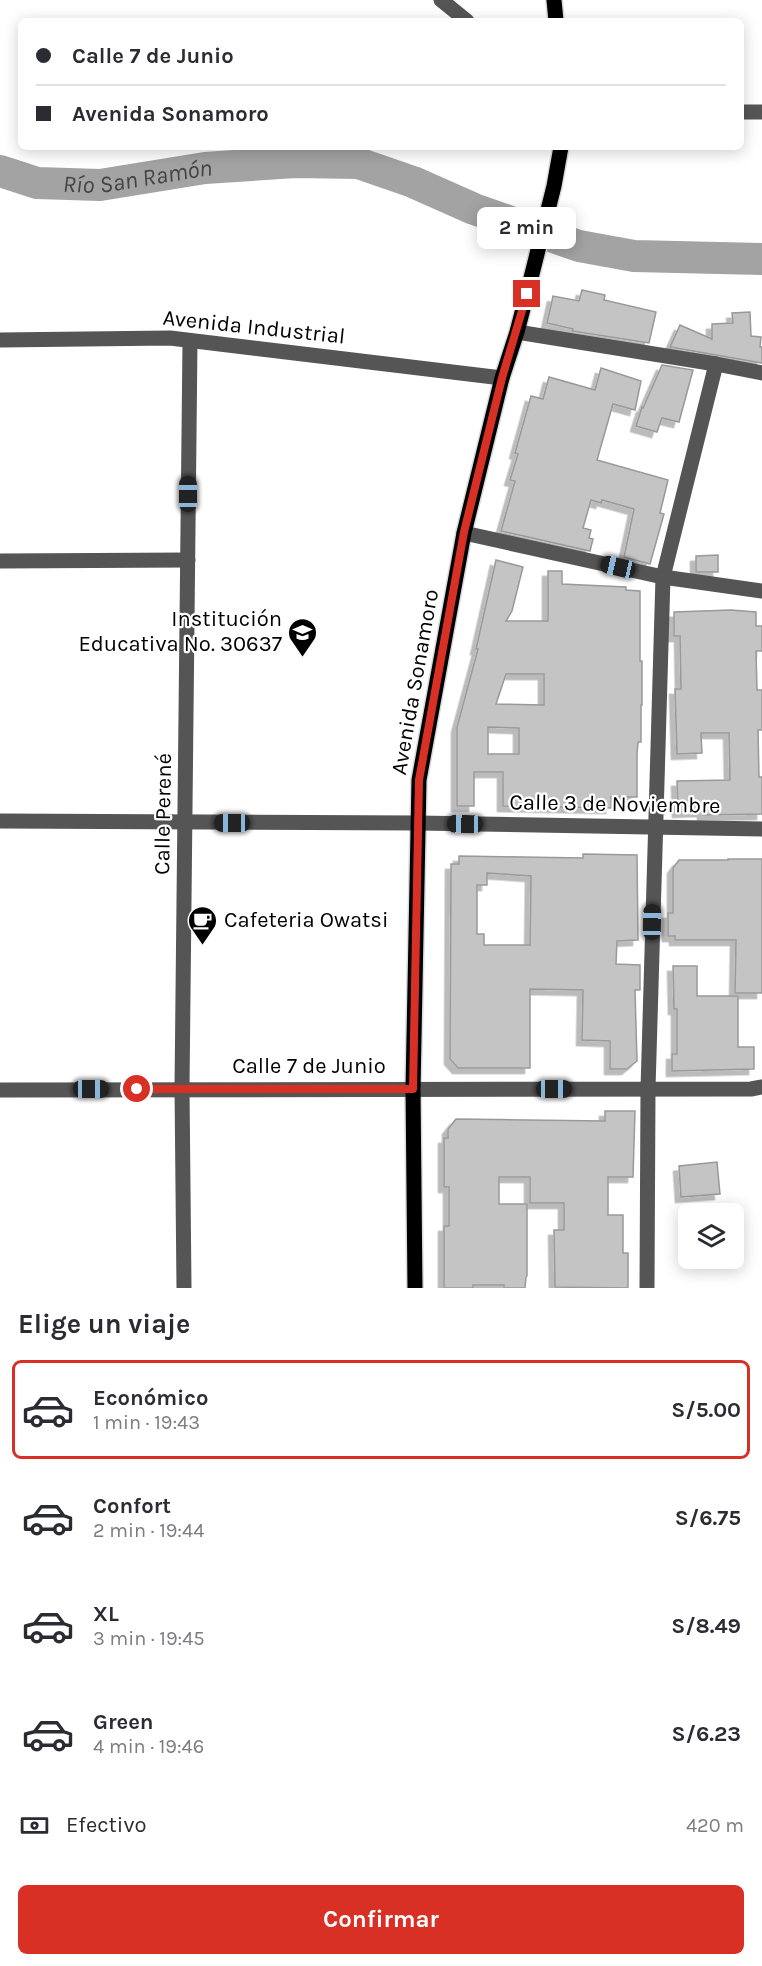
<!DOCTYPE html>
<html lang="es">
<head>
<meta charset="utf-8">
<style>
	:root { --surface:#fff; --page:#f2f2f3; --text:#2b2b33; --muted:#7c7c81; --line:#e1e1e2; --accent:#d93025 }
	body { margin:0; font-family:Karla,sans-serif; background:var(--page); color:var(--text); height:100vh; display:flex; flex-direction:column; font-size:22px; white-space:nowrap }
	* { box-sizing:border-box; margin:0 }
	p { font-size:20px; color:var(--muted) }
	.icon { flex:none; width:33px; height:33px; fill:none; stroke:currentColor; stroke-width:2; stroke-linecap:round; stroke-linejoin:round }
	.map { position:relative; height:1288px; overflow:hidden }
	.details { display:flex; flex-direction:column; background:var(--surface); flex:1 }
	.details>* { flex:none }
	.banner { position:absolute; left:18px; top:18px; width:726px; height:132px; border-radius:9px; box-shadow:0 3px 15px #0003; display:grid; align-content:center; height:132px; padding:0 18px; background:var(--surface) }
	.buttons { position:absolute; left:678px; top:1203px; display:grid; gap:12px }
	.buttons a { display:grid; place-items:center; width:66px; height:66px; border-radius:9px; background:var(--surface); box-shadow:0 3px 15px #0003; font-size:30px }
	.end { position:absolute; width:27px; height:27px; margin:-14px; border:8px solid #d93025; background:#fff; box-shadow:0 0 0 3px #fff }
	.from { border-radius:50% }
	.bubble { position:absolute; height:42px; border-radius:9px; background:var(--surface); box-shadow:0 3px 15px #0003; font-size:20px; font-weight:700; line-height:42px; text-align:center }
	.car { position:absolute; width:18px; height:36px; margin:-18px -9px; border-radius:8px; box-shadow:0 0 4px 2px #0007; background:linear-gradient(#222 24%,#8ab4d8 0 40%,#222 0 76%,#8ab4d8 0 86%,#222 0) }
	.banner b { display:flex; align-items:center; gap:21px; height:57px; font-size:22px }
	.banner b+b { border-top:2px solid var(--line) }
	.banner i { width:15px; height:15px; background:var(--text) }
	ul { padding:0; list-style:none }
	li { display:flex; align-items:center; gap:18px; height:99px; margin:0 12px 9px; padding:0 6px; border:3px solid transparent; border-radius:9px }
	li div { flex:1 }
	li b { display:block; font-size:22px }
	li em { font-style:normal; font-weight:700 }
	li.selected { border-color:var(--accent) }
	li>.icon { width:54px; height:54px; stroke-width:1.5 }
	h2 { padding:0 18px; font-size:27px; line-height:72px }
	.pay { display:flex; align-items:center; gap:15px; height:66px; padding:0 18px; font-size:22px }
	.pay p { margin-inline-start:auto }
	.cta { display:flex; gap:12px; margin-top:auto; padding:12px 18px }
	.cta a { flex:1; height:69px; border-radius:9px; background:var(--accent); color:#fff; font-size:24px; font-weight:700; line-height:69px; text-align:center }
	.map>svg:first-child { display:block }
	.lines { fill:none; stroke-linecap:round; stroke-linejoin:round }
	.river { stroke:#a3a3a3; stroke-width:32 }
	.building { fill:#c4c4c4; stroke:#999; stroke-width:1.5; fill-rule:evenodd; filter:url(#shadow) }
	.major-casing { stroke:#dbdbdb; stroke-width:18 }
	.minor { stroke:#555; stroke-width:15 }
	.major { stroke:#000; stroke-width:15 }
	.route { stroke:#d93025; stroke-width:8 }
	.labels { text-anchor:middle; dominant-baseline:central; stroke-width:4.5; stroke-linejoin:round; paint-order:stroke }
	.street-label { font-size:22px; fill:#000; stroke:#fff }
	.poi-label { font-size:22px; fill:#000; stroke:#fff; text-anchor:end }
	.water-label { font-size:24px; font-style:italic; fill:#444; stroke:#fff }
</style>
</head>
<body>
<div class="map">
<svg width="762" height="1288" viewBox="0 0 762 1288">
	<defs>
		<filter id="shadow"><feDropShadow dx="-5.5" dy="5.5" stdDeviation="0" flood-color="#0004"/></filter>
	</defs>
	<rect width="100%" height="100%" fill="#fff"/>
	<g class="lines">
		<!-- river -->
		<path class="river" id="s1" d="M 0,171 L 37,183 L 100,185 L 205,168 L 295,162 L 358,163 L 413,182 L 474,209 L 579,246 L 634,256 L 762,259"/>
	</g>
	<!-- building -->
	<g class="building">
		<path d="M 582,290 L 605,295 L 604,300 L 656,312 L 649,343 L 572,331 L 573,329 L 547,323 L 553,296 L 579,301 Z"/>
		<path d="M 750,312 L 751,336 L 761,337 L 760,347 L 762,347 L 762,363 L 670,347 L 680,325 L 712,339 L 712,324 L 733,323 L 732,313 Z"/>
		<path d="M 662,365 L 693,370 L 679,422 L 662,418 L 657,432 L 636,426 L 642,407 L 643,408 Z"/>
		<path d="M 601,368 L 641,381 L 635,410 L 613,404 L 597,460 L 668,480 L 660,513 L 664,514 L 650,564 L 624,557 L 634,509 L 602,500 L 601,503 L 591,500 L 583,528 L 591,530 L 589,538 L 593,539 L 590,551 L 501,531 L 515,481 L 510,480 L 518,454 L 515,453 L 531,396 L 543,399 L 549,377 L 595,390 Z"/>
		<path d="M 718,555 L 718,572 L 696,572 L 696,556 Z"/>
		<path d="M 496,560 L 523,567 L 512,611 L 506,621 L 548,621 L 548,571 L 562,571 L 562,584 L 626,587 L 626,590 L 640,591 L 640,661 L 642,661 L 642,705 L 641,705 L 641,742 L 638,742 L 637,754 L 637,797 L 611,797 L 611,808 L 503,806 L 503,772 L 474,772 L 474,806 L 457,806 L 457,727 L 478,649 L 476,649 ZM 506,674 L 544,674 L 544,705 L 496,704 ZM 488,727 L 519,728 L 519,754 L 488,754 Z"/>
		<path d="M 731,610 L 756,612 L 756,626 L 762,626 L 762,651 L 756,651 L 757,690 L 762,690 L 762,730 L 758,730 L 759,777 L 762,777 L 762,814 L 703,815 L 703,811 L 678,812 L 677,781 L 730,780 L 729,733 L 701,733 L 702,753 L 677,754 L 675,689 L 681,689 L 680,636 L 674,636 L 674,612 Z"/>
		<path d="M 583,854 L 637,855 L 638,940 L 617,941 L 616,964 L 640,965 L 640,990 L 635,990 L 637,1061 L 627,1069 L 610,1069 L 610,1041 L 582,1040 L 583,990 L 530,989 L 530,1068 L 458,1068 L 450,1059 L 451,864 L 459,864 L 459,856 L 583,858 ZM 487,873 L 531,876 L 530,945 L 484,945 L 484,934 L 477,934 L 477,885 L 487,885 Z"/>
		<path d="M 728,859 L 762,859 L 762,993 L 735,993 L 736,940 L 675,940 L 675,936 L 668,936 L 668,913 L 673,913 L 673,868 L 679,860 L 728,860 Z"/>
		<path d="M 673,966 L 697,966 L 697,996 L 738,996 L 738,1047 L 754,1047 L 754,1069 L 672,1071 L 672,1054 L 677,1054 L 677,1009 L 674,1009 Z"/>
		<path d="M 605,1111 L 635,1111 L 633,1177 L 608,1177 L 608,1215 L 623,1215 L 623,1253 L 628,1253 L 628,1288 L 555,1287 L 554,1230 L 564,1230 L 564,1203 L 530,1203 L 530,1177 L 499,1177 L 499,1204 L 527,1204 L 527,1276 L 526,1277 L 525,1288 L 504,1288 L 504,1285 L 473,1285 L 473,1288 L 444,1288 L 444,1226 L 449,1226 L 449,1187 L 444,1187 L 444,1138 L 448,1138 L 448,1129 L 456,1119 L 605,1121 Z"/>
		<path d="M 717,1162 L 720,1194 L 681,1197 L 679,1166 Z"/>
	</g>
	<g class="lines">
		<defs>
			<g id="major">
				<path d="M 554,0 L 556,21"/>
				<path d="M 415,1288 L 413,1089 L 419,780 L 464,533 L 502,378 L 517,332 L 532,274 L 554,186 L 561,147"/>
			</g>
		</defs>
		<!-- major casing -->
		<use href="#major" class="major-casing"/>
		<!-- minor -->
		<g class="minor">
			<path d="M 441,0 L 467,21"/>
			<path d="M 741,112 L 762,112"/>
			<path d="M 517,332 L 716,364 L 762,373"/>
			<path d="M 0,340 L 170,338 L 502,378"/>
			<path d="M 464,533 L 663,577 L 762,591"/>
			<path d="M 0,561 L 188,560"/>
			<path d="M 0,821 L 418,823 L 762,829"/>
			<path d="M 0,1090 L 751,1089 L 762,1087"/>
			<path d="M 184,1288 L 182,1088 L 190,341"/>
			<path d="M 647,1288 L 648,1089 L 663,577 L 716,364"/>
		</g>
		<!-- major -->
		<use href="#major" class="major"/>
	</g>
	<g class="lines">
		<!-- route -->
		<path class="route" d="M 137,1089 L 413,1089 L 419,780 L 464,532 L 502,378 L 527,294"/>
	</g>
	<!-- icons -->
	<defs>
		<symbol id="school-pin" viewBox="-11 -11 22 30"><path d="M0 17L-7.5 6A9.5 9.5 0 1 1 7.5 6Z" fill="#000" stroke="#fff"/><path d="M0-5L7-2L0 1L-7-2ZM-4 1L0 2.5L4 1V4Q0 6-4 4Z" fill="#fff"/></symbol>
		<symbol id="cafe-pin" viewBox="-11 -11 22 30"><path d="M0 17L-7.5 6A9.5 9.5 0 1 1 7.5 6Z" fill="#000" stroke="#fff"/><path d="M-5.5-4.5H6V0H3Q3 3.5 0 3.5H-2.5Q-5.5 3.5-5.5 0ZM3-3.2v2h1.7v-2ZM-6 4.5H4V6H-6Z" fill="#fff"/></symbol>
	</defs>
	<g fill-rule="evenodd">
		<use href="#school-pin" x="286" y="616" width="33" height="45"/>
		<use href="#cafe-pin" x="186" y="904" width="33" height="45"/>
	</g>
	<g class="labels">
		<!-- street labels -->
		<g class="street-label">
			<text transform="translate(254 327) rotate(6)">Avenida Industrial</text>
			<text transform="translate(415 682) rotate(-80)">Avenida Sonamoro</text>
			<text transform="translate(615 804) rotate(1)">Calle 3 de Noviembre</text>
			<text transform="translate(163 814) rotate(-89)">Calle Perené</text>
			<text x="309" y="1066">Calle 7 de Junio</text>
		</g>
		<!-- poi labels -->
		<g class="poi-label">
			<text x="282" y="619">Institución<tspan x="282" dy="25">Educativa No. 30637</tspan></text>
			<text x="224" y="920" text-anchor="start">Cafeteria Owatsi</text>
		</g>
		<!-- water labels -->
		<g class="water-label">
			<text stroke="none"><textPath href="#s1" startOffset="140">Río San Ramón</textPath></text>
		</g>
	</g>
</svg>
<div class="buttons">
<a><svg class="icon" aria-label="layers" viewBox="0 0 24 24"><path d="M12 4l9 5-9 5-9-5zM3 14l9 5 9-5"/></svg></a>
</div>
<i class="end from" style="left:137px;top:1089px"></i>
<i class="end" style="left:527px;top:294px"></i>
<div class="bubble" style="left:477px;top:207px;width:99px">2 min</div>
<i class="car" style="left:188px;top:494px;rotate:0deg"></i>
<i class="car" style="left:618px;top:567px;rotate:283deg"></i>
<i class="car" style="left:232px;top:823px;rotate:270deg"></i>
<i class="car" style="left:465px;top:824px;rotate:271deg"></i>
<i class="car" style="left:652px;top:922px;rotate:1deg"></i>
<i class="car" style="left:91px;top:1089px;rotate:90deg"></i>
<i class="car" style="left:554px;top:1089px;rotate:90deg"></i>
<div class="banner">
<b><i class="from"></i>Calle 7 de Junio</b>
<b><i></i>Avenida Sonamoro</b>
</div>
</div>
<section class="details">
<h2>Elige un viaje</h2>
<ul>
<li class="selected"><svg class="icon" aria-label="car" viewBox="0 0 24 24"><path d="M5 17H2v-5l4-1 3-4h7l3 4 3 1v5h-3M9 17h6M6 11h13"/><circle cx="7" cy="17" r="2"/><circle cx="17" cy="17" r="2"/></svg><div><b>Económico</b><p>1 min · 19:43</p></div><em>S/5.00</em></li>
<li><svg class="icon" aria-label="car" viewBox="0 0 24 24"><path d="M5 17H2v-5l4-1 3-4h7l3 4 3 1v5h-3M9 17h6M6 11h13"/><circle cx="7" cy="17" r="2"/><circle cx="17" cy="17" r="2"/></svg><div><b>Confort</b><p>2 min · 19:44</p></div><em>S/6.75</em></li>
<li><svg class="icon" aria-label="car" viewBox="0 0 24 24"><path d="M5 17H2v-5l4-1 3-4h7l3 4 3 1v5h-3M9 17h6M6 11h13"/><circle cx="7" cy="17" r="2"/><circle cx="17" cy="17" r="2"/></svg><div><b>XL</b><p>3 min · 19:45</p></div><em>S/8.49</em></li>
<li><svg class="icon" aria-label="car" viewBox="0 0 24 24"><path d="M5 17H2v-5l4-1 3-4h7l3 4 3 1v5h-3M9 17h6M6 11h13"/><circle cx="7" cy="17" r="2"/><circle cx="17" cy="17" r="2"/></svg><div><b>Green</b><p>4 min · 19:46</p></div><em>S/6.23</em></li>
</ul>
<div class="pay"><svg class="icon" aria-label="cash" viewBox="0 0 24 24"><path d="M3 7h18v10H3z"/><circle cx="12" cy="12" r="2"/></svg>Efectivo<p>420 m</p></div>
<div class="cta"><a>Confirmar</a></div>
</section>
</body>
</html>
